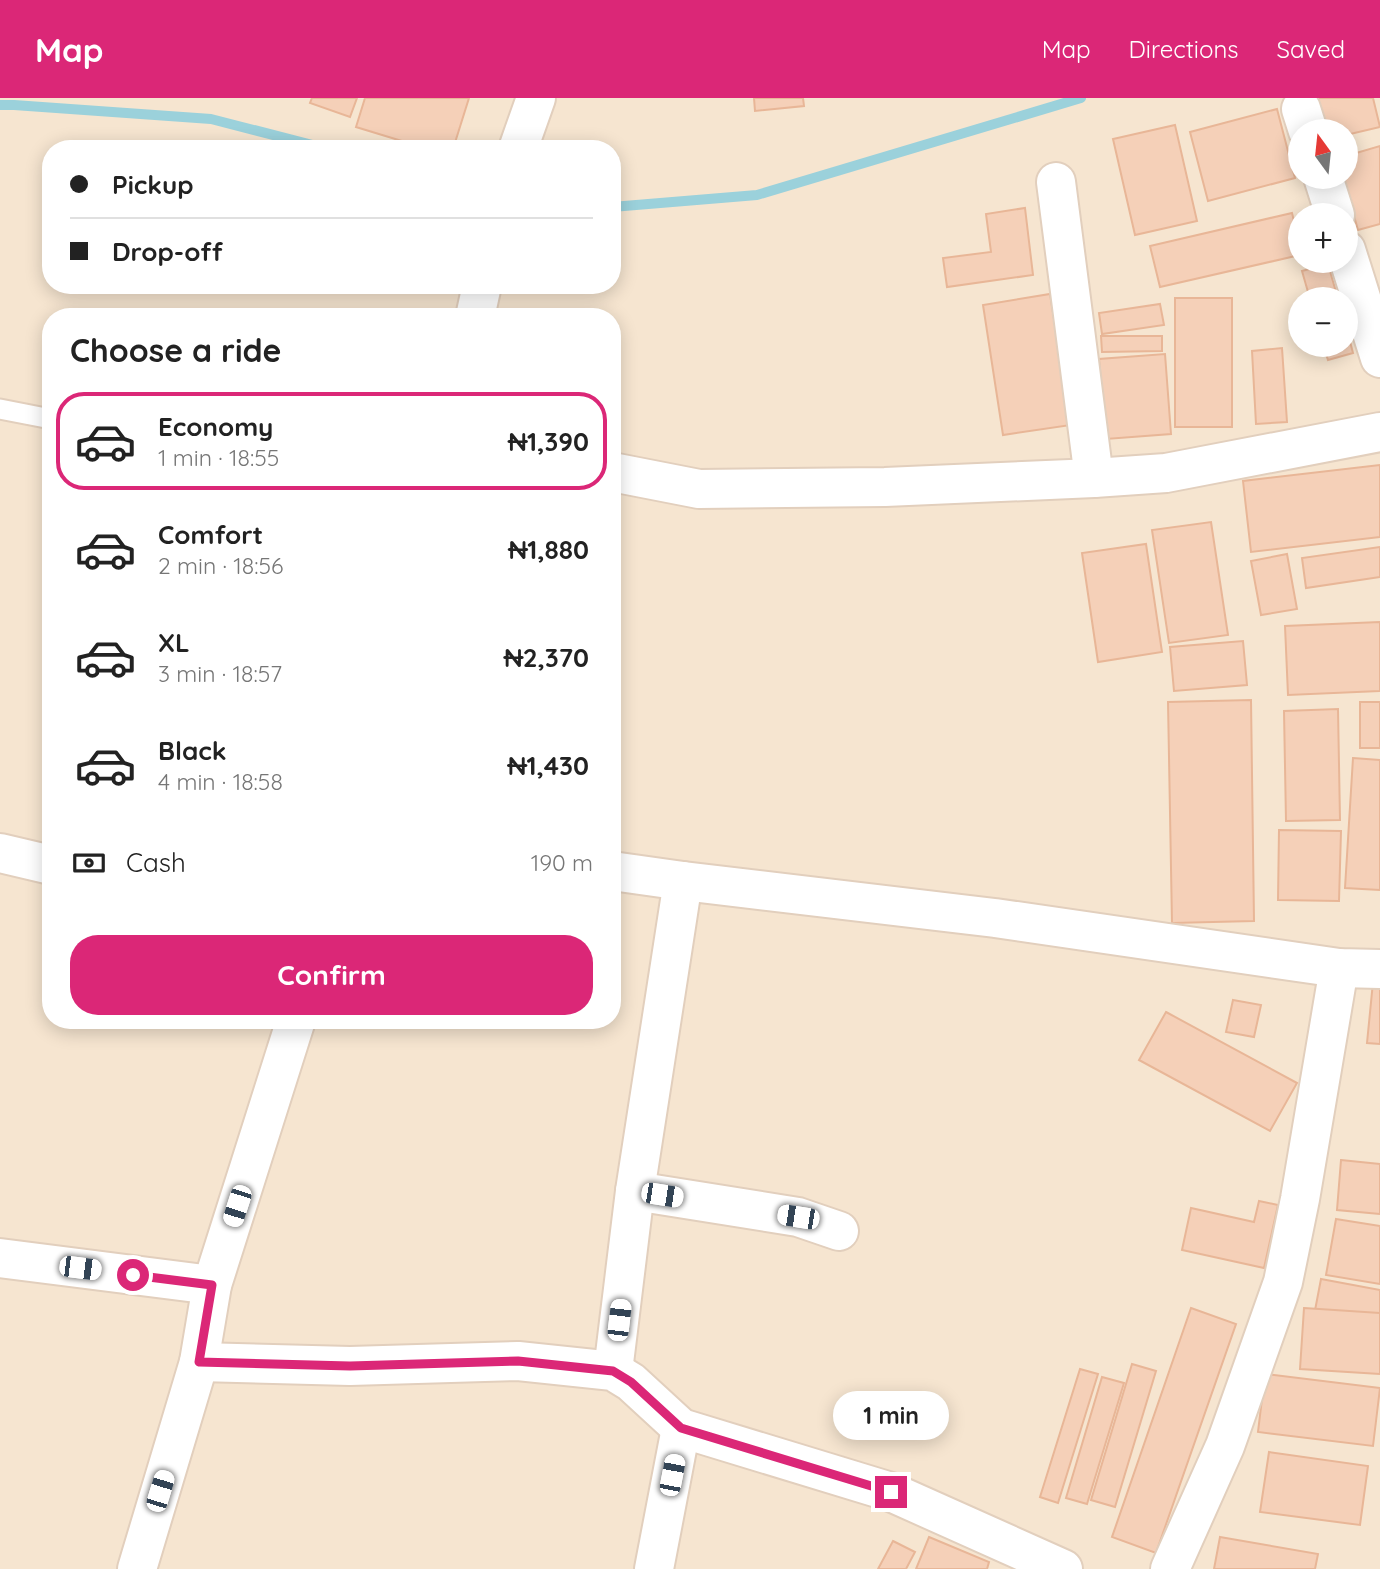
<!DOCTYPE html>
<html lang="en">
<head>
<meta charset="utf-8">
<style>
	:root { --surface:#fff; --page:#f2f2f2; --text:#222; --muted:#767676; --line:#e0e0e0; --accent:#db2777 }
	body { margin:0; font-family:Quicksand,sans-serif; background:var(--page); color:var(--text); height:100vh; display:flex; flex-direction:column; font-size:26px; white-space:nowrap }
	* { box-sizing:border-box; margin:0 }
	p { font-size:23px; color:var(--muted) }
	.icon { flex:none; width:38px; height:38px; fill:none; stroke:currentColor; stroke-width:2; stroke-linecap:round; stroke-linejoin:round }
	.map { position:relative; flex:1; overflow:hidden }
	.drawer { position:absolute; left:42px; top:210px; width:579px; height:721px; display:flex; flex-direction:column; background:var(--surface); border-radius:28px; box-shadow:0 4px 18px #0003 }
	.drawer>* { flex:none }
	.guide { position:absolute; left:42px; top:42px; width:579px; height:154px; border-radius:28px; box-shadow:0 4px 18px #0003; display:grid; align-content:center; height:154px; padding:0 28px; background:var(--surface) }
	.needle { width:46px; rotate:345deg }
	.tools { position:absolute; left:1288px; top:21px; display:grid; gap:14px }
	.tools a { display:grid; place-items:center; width:70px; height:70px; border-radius:50%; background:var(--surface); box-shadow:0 4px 18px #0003; font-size:35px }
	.end { position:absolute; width:32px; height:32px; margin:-16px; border:9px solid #db2777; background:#fff; box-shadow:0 0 0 4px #fff }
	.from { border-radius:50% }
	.bubble { position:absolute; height:49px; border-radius:24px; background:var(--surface); box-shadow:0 4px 18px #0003; font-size:23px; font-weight:800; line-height:49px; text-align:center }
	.car { position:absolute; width:21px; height:42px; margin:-21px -10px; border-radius:9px; box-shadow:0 0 5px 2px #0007; background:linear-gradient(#fff 24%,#345 0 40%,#fff 0 76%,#345 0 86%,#fff 0) }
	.guide b { display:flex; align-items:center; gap:24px; height:66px; font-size:26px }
	.guide b+b { border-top:2px solid var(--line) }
	.guide i { width:18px; height:18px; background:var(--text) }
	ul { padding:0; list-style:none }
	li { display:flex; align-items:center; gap:21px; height:98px; margin:0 14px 10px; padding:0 14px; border:4px solid transparent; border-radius:28px }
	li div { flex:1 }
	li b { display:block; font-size:26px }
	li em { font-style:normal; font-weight:800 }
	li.selected { border-color:var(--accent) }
	li>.icon { width:63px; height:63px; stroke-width:1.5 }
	h2 { padding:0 28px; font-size:32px; line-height:84px }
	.pay { display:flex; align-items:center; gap:18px; height:77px; padding:0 28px; font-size:26px }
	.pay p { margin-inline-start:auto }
	.button { display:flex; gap:14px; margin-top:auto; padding:14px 28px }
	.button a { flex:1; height:80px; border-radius:28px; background:var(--accent); color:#fff; font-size:28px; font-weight:800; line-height:80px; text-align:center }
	header { display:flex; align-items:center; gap:42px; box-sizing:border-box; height:98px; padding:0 35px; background:var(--accent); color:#fff }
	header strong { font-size:33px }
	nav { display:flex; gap:38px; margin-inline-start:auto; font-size:24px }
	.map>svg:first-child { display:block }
	.residential { fill:#f6e5d0; fill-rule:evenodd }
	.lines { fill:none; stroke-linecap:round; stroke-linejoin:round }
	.stream { stroke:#9bd1db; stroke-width:10 }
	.building { fill:#f5d0b8; stroke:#e8b697; stroke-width:2 }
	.service-casing { stroke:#e2cfbd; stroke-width:23 }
	.minor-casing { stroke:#e2cfbd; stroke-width:42 }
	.tertiary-casing { stroke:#e2cfbd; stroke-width:42 }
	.service { stroke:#fff; stroke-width:19 }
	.minor { stroke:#fff; stroke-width:38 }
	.tertiary { stroke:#fff; stroke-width:38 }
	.route { stroke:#db2777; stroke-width:9 }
</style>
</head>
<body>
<header>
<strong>Map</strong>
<nav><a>Map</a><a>Directions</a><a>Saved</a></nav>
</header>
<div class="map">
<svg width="1380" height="1471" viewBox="0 0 1380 1471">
	<rect width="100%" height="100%" fill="#fef3e2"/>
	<!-- residential -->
	<path class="residential" d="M 0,0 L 1380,0 L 1380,1471 L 0,1471 ZM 1300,33 L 1346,33 L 1346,79 L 1300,79 ZM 51,51 L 612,51 L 612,187 L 51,187 ZM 1300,117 L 1346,117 L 1346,163 L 1300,163 ZM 1300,201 L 1346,201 L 1346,247 L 1300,247 ZM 51,219 L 612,219 L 612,922 L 51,922 Z"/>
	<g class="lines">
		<!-- stream -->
		<g class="stream">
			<path d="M 0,7 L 14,7 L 211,21 L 328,51"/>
			<path d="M 612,109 L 757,97 L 1081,0"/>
		</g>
	</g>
	<!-- building -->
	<g class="building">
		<path d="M 312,0 L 357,0 L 350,19 L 310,5 Z"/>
		<path d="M 365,0 L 469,0 L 453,51 L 428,51 L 356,29 Z"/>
		<path d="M 754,0 L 803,0 L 804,8 L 755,13 Z"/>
		<path d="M 1317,0 L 1373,0 L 1380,29 L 1346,37 L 1346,33 L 1325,33 Z"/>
		<path d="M 1277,11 L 1295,80 L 1208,103 L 1190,34 Z"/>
		<path d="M 1175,27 L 1197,123 L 1135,137 L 1113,41 Z"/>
		<path d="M 1380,48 L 1380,126 L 1358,132 L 1343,79 L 1346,79 L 1346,58 Z"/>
		<path d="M 1025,110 L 1033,177 L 947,189 L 943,160 L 991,154 L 986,116 Z"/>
		<path d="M 1292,115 L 1300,148 L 1300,157 L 1160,189 L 1150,148 Z"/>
		<path d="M 1328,166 L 1338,201 L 1310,201 L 1302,173 Z"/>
		<path d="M 1050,196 L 1071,327 L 1003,337 L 983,207 Z"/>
		<rect x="1175" y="200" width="57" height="129"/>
		<path d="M 1160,206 L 1164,227 L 1102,236 L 1099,215 Z"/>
		<path d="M 1346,228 L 1353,255 L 1328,262 L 1323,247 L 1346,247 Z"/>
		<path d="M 1101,238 L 1162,238 L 1162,253 L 1102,254 Z"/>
		<path d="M 1282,250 L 1287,324 L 1256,326 L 1252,253 Z"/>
		<path d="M 1165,256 L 1171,336 L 1106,341 L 1099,261 Z"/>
		<path d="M 1380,367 L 1380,439 L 1251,454 L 1243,383 Z"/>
		<path d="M 1211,424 L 1228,537 L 1169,545 L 1152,432 Z"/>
		<path d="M 1146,446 L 1162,554 L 1098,564 L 1082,455 Z"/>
		<path d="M 1380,449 L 1380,479 L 1306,490 L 1302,460 Z"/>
		<path d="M 1287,456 L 1297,511 L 1261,517 L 1251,463 Z"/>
		<path d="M 1380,524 L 1380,593 L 1288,597 L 1285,528 Z"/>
		<path d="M 1243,543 L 1247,587 L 1174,593 L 1170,549 Z"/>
		<path d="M 1251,602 L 1254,823 L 1172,825 L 1168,604 Z"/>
		<rect x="1360" y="604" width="20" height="46"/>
		<path d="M 1338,611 L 1340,722 L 1286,723 L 1284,613 Z"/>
		<path d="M 1353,660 L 1380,662 L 1380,792 L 1345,790 Z"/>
		<path d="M 1279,732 L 1341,733 L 1339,803 L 1278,802 Z"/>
		<path d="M 1373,884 L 1380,885 L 1380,946 L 1367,945 Z"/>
		<path d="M 1233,902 L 1261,907 L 1254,939 L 1226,934 Z"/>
		<path d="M 1166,914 L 1297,985 L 1270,1033 L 1139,962 Z"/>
		<path d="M 1341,1062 L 1380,1066 L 1380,1116 L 1337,1112 Z"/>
		<path d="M 1259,1103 L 1278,1107 L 1264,1170 L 1182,1152 L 1191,1110 L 1254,1124 Z"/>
		<path d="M 1336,1121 L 1380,1128 L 1380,1186 L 1326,1177 Z"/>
		<path d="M 1321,1181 L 1380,1192 L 1380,1241 L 1312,1228 Z"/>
		<path d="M 1191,1210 L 1236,1226 L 1156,1455 L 1112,1439 Z"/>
		<path d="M 1304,1210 L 1380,1215 L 1380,1276 L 1300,1271 Z"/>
		<path d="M 1132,1266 L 1156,1273 L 1115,1409 L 1091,1402 Z"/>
		<path d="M 1080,1271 L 1098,1276 L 1058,1405 L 1040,1399 Z"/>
		<path d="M 1265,1276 L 1380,1290 L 1373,1348 L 1258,1334 Z"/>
		<path d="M 1102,1279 L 1124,1285 L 1087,1406 L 1066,1400 Z"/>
		<path d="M 1269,1354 L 1368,1368 L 1360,1427 L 1260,1414 Z"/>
		<path d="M 929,1439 L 989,1464 L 987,1471 L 916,1471 Z"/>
		<path d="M 1220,1439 L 1318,1456 L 1315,1471 L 1214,1471 Z"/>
		<path d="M 893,1443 L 915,1454 L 906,1471 L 878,1471 Z"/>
	</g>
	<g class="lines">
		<defs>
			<path id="service" d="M 0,311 L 51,321"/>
			<g id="minor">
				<path d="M 1301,11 L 1308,33"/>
				<path d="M 518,51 L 536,0"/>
				<path d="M 1323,79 L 1335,117"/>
				<path d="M 1056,84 L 1094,380"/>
				<path d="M 1346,152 L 1380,260"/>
				<path d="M 612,374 L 699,391 L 885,389 L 1094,380 L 1166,375 L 1380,334"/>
				<path d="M 0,755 L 51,767"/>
				<path d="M 612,773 L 683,783 L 995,820 L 1339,870 L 1380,871"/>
				<path d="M 635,1093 L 798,1119 L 839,1133"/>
				<path d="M 0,1160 L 212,1187"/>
				<path d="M 199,1264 L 350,1268 L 518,1263 L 613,1273 L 631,1284 L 681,1330 L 891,1394 L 1063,1471"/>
				<path d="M 613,1273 L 635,1093 L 683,783"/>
				<path d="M 654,1471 L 681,1330"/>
				<path d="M 1170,1471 L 1225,1348 L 1283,1184 L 1300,1101 L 1339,870"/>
			</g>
			<g id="tertiary">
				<path d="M 475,219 L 482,187"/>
				<path d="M 137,1471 L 199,1264 L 212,1187 L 296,922"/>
			</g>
		</defs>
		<!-- service casing -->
		<use href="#service" class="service-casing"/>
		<!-- minor casing -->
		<use href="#minor" class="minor-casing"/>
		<!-- tertiary casing -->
		<use href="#tertiary" class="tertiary-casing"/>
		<!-- service -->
		<use href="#service" class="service"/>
		<!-- minor -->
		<use href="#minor" class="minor"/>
		<!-- tertiary -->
		<use href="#tertiary" class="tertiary"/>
	</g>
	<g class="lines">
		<!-- route -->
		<path class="route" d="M 133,1177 L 212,1187 L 199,1264 L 350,1268 L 518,1263 L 613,1273 L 631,1284 L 681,1330 L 891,1394"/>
	</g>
</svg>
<div class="tools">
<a><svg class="needle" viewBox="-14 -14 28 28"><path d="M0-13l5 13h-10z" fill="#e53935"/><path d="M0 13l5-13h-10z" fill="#767676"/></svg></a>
<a>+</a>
<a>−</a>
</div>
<i class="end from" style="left:133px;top:1177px"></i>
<i class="end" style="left:891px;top:1394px"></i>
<div class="bubble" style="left:833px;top:1293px;width:116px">1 min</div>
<i class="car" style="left:662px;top:1097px;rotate:99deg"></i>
<i class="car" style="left:237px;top:1108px;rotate:198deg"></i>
<i class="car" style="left:798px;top:1119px;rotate:279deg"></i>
<i class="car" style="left:80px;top:1170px;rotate:97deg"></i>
<i class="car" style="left:619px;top:1222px;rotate:7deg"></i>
<i class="car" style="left:672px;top:1377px;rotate:11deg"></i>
<i class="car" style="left:160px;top:1393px;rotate:17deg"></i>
<div class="guide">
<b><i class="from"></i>Pickup</b>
<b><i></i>Drop-off</b>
</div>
<section class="drawer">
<h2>Choose a ride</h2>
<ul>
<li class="selected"><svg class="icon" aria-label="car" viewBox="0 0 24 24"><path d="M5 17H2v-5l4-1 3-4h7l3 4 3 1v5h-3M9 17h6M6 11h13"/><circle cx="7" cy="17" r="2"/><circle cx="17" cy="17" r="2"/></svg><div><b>Economy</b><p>1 min · 18:55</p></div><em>₦1,390</em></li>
<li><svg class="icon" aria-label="car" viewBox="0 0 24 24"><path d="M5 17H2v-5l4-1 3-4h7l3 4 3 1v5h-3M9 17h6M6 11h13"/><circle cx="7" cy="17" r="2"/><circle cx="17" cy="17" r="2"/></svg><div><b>Comfort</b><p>2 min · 18:56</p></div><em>₦1,880</em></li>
<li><svg class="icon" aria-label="car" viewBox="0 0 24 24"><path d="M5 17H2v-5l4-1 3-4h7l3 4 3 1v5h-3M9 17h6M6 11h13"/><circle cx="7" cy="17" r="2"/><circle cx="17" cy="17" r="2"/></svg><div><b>XL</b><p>3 min · 18:57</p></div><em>₦2,370</em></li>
<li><svg class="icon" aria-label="car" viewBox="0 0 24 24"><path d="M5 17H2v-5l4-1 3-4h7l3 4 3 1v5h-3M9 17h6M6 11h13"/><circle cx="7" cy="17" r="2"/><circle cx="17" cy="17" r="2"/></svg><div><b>Black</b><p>4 min · 18:58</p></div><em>₦1,430</em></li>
</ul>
<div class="pay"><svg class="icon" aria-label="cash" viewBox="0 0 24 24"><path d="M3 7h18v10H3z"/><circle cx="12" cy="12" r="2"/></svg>Cash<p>190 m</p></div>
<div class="button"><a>Confirm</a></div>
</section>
</div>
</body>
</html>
